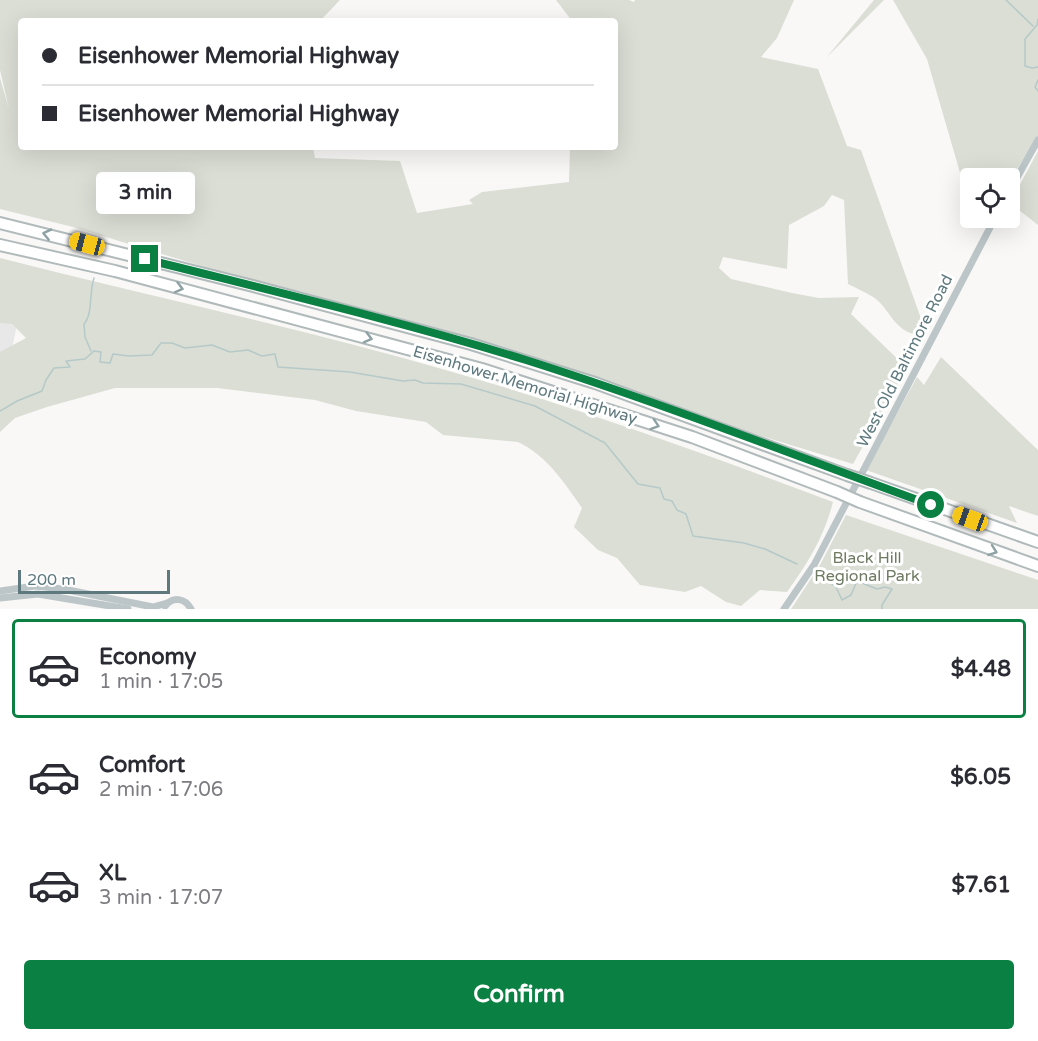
<!DOCTYPE html>
<html lang="en">
<head>
<meta charset="utf-8">
<style>
	:root { --surface:#fff; --page:#f7f7f7; --text:#2b2b33; --muted:#7c7c81; --line:#e1e1e2; --accent:#0b8043 }
	body { margin:0; font-family:"Varela Round",sans-serif; background:var(--page); color:var(--text); height:100vh; display:flex; flex-direction:column; font-size:22px; white-space:nowrap }
	* { box-sizing:border-box; margin:0 }
	p { font-size:20px; color:var(--muted) }
	.icon { flex:none; width:33px; height:33px; fill:none; stroke:currentColor; stroke-width:2; stroke-linecap:round; stroke-linejoin:round }
	.map { position:relative; height:609px; overflow:hidden }
	.side { display:flex; flex-direction:column; background:var(--surface); flex:1 }
	.side>* { flex:none }
	.banner { position:absolute; left:18px; top:18px; width:600px; height:132px; border-radius:6px; box-shadow:0 6px 24px #0002; display:grid; align-content:center; height:132px; padding:0 24px; background:var(--surface) }
	.controls { position:absolute; left:960px; top:168px; display:grid; gap:12px }
	.controls a { display:grid; place-items:center; width:60px; height:60px; border-radius:6px; background:var(--surface); box-shadow:0 6px 24px #0002; font-size:30px }
	.scale { position:absolute; left:18px; bottom:15px; width:152px; box-sizing:border-box; padding-left:6px; border:3px solid #5d797e; border-top:0; font-size:16px; line-height:21px; white-space:nowrap; color:#5d797e; -webkit-text-stroke:4px #fff; paint-order:stroke }
	.end { position:absolute; width:27px; height:27px; margin:-14px; border:8px solid #0b8043; background:#fff; box-shadow:0 0 0 3px #fff }
	.from { border-radius:50% }
	.bubble { position:absolute; height:42px; border-radius:6px; background:var(--surface); box-shadow:0 6px 24px #0002; font-size:20px; font-weight:800; line-height:42px; text-align:center }
	.car { position:absolute; width:18px; height:36px; margin:-18px -9px; border-radius:8px; box-shadow:0 0 4px 2px #0007; background:linear-gradient(#f5c518 24%,#345 0 40%,#f5c518 0 76%,#345 0 86%,#f5c518 0) }
	.banner b { display:flex; align-items:center; gap:21px; height:57px; font-size:22px }
	.banner b+b { border-top:2px solid var(--line) }
	.banner i { width:15px; height:15px; background:var(--text) }
	ul { padding:10px 0 0; list-style:none }
	li { display:flex; align-items:center; gap:18px; height:99px; margin:0 12px 9px; padding:0 12px; border:3px solid transparent; border-radius:6px }
	li div { flex:1 }
	li b { display:block; font-size:22px }
	li em { font-style:normal; font-weight:800 }
	li.active { border-color:var(--accent) }
	li>.icon { width:54px; height:54px; stroke-width:1.5 }
	.action { display:flex; gap:12px; margin-top:auto; padding:12px 24px }
	.action a { flex:1; height:69px; border-radius:6px; background:var(--accent); color:#fff; font-size:24px; font-weight:800; line-height:69px; text-align:center }
	.map>svg:first-child { display:block }
	.built { fill:#e7e8e7 }
	.green { fill:#dbded5 }
	.lines { fill:none; stroke-linecap:round; stroke-linejoin:round }
	.stream { stroke:#b5c9c8; stroke-width:1.5 }
	.motorway-casing { stroke:#b1babb; stroke-width:14 }
	.tertiary { stroke:#bcc6c8; stroke-width:7 }
	.motorway { stroke:#fff; stroke-width:10 }
	.motorway-bridge-casing { stroke:#b1babb; stroke-width:14; stroke-linecap:butt }
	.motorway-bridge { stroke:#fff; stroke-width:10 }
	.oneway { stroke:#8ea1a5 }
	.route { stroke:#0b8043; stroke-width:8 }
	.labels { text-anchor:middle; dominant-baseline:central; stroke-width:6; stroke-linejoin:round; paint-order:stroke }
	.street-label { font-size:16px; fill:#5d797e; stroke:#fff }
	.park-label { font-size:16px; fill:#6e7a61; stroke:#fff }
</style>
</head>
<body>
<div class="map">
<svg width="1038" height="609" viewBox="0 0 1038 609">
	<rect width="100%" height="100%" fill="#f9f8f6"/>
	<!-- built -->
	<path class="built" d="M 0,262 L 28,267 L 9,365 L 0,369 Z"/>
	<!-- green -->
	<g class="green">
		<path d="M 0,0 L 340,0 L 320,21 L 21,21 L 21,147 L 313,147 L 315,158 L 400,161 L 417,213 L 473,204 L 469,200 L 482,192 L 569,182 L 570,147 L 615,147 L 615,21 L 572,21 L 556,0 L 629,0 L 634,2 L 635,0 L 794,0 L 777,38 L 761,57 L 818,69 L 847,146 L 861,150 L 924,327 L 915,334 C 894,331 889,307 873,297 C 865,292 856,288 848,284 L 844,200 L 832,195 L 824,206 L 789,225 L 787,269 L 723,257 L 719,268 L 731,279 L 792,293 L 819,298 L 859,297 L 851,314 L 907,368 L 853,464 L 73,227 L 0,209 L 0,78 L 9,109 L 0,70 Z"/>
		<path d="M 874,0 L 884,0 L 826,58 Z"/>
		<path d="M 893,0 L 1038,0 L 1038,136 L 1010,180 L 970,178 L 970,207 L 927,59 Z"/>
		<path d="M 1038,151 L 1038,225 L 1010,203 Z"/>
		<path d="M 0,258 C 152,297 306,329 456,373 C 584,410 709,455 833,502 C 824,537 808,563 787,592 L 760,590 L 741,606 L 726,602 L 701,586 L 685,592 L 640,585 L 617,558 L 598,550 L 574,527 L 582,508 C 564,482 547,456 518,442 L 443,435 L 426,422 L 356,411 L 315,400 L 217,388 L 115,388 L 47,407 L 15,418 L 0,432 L 0,352 L 26,338 L 12,324 L 0,323 Z"/>
		<path d="M 941,357 L 1038,450 L 1038,516 L 1009,506 L 1017,523 L 866,470 L 917,377 L 924,385 Z"/>
		<path d="M 846,515 L 1038,580 L 1038,609 L 791,609 L 820,565 Z"/>
	</g>
	<g class="lines">
		<!-- stream -->
		<g class="stream">
			<path d="M 1006,0 L 1033,26"/>
			<path d="M 1038,19 L 1037,25 L 1025,39 L 1025,66 L 1032,68 L 1038,67"/>
			<path d="M 1038,80 L 1035,87 L 1038,91"/>
			<path d="M 91,351 L 85,337 L 84,324 C 93,314 89,292 94,278"/>
			<path d="M 0,411 L 17,401 L 42,391 L 46,380 L 54,368 L 70,367 L 66,361 L 85,359 L 94,351 L 101,352 L 100,362 L 110,363 L 113,354 L 129,356 L 152,355 L 161,343 L 172,343 L 185,348 L 212,345 L 230,352 L 248,350 L 262,356 L 275,354 L 278,367 L 350,372 L 403,381 L 415,380 L 423,383 L 461,384 L 535,406 L 605,443 L 638,484 L 660,488 L 664,499 L 672,501 L 677,510 L 686,514 L 693,536 L 744,543 L 765,549 L 797,564"/>
			<path d="M 829,582 L 836,587 L 842,600 L 851,595 L 857,581 L 877,589 L 885,587 L 892,589 L 882,605 L 882,609"/>
		</g>
		<defs>
			<g id="motorway">
				<path d="M 0,223 L 253,286 L 471,344 L 595,383 L 847,475"/>
				<path d="M 0,245 L 115,271 L 482,369 L 692,437 L 837,492"/>
				<path d="M 871,483 L 1038,542"/>
				<path d="M 860,502 L 1038,566"/>
			</g>
		</defs>
		<!-- motorway casing -->
		<use href="#motorway" class="motorway-casing"/>
		<!-- tertiary -->
		<g class="tertiary">
			<path d="M 1010,190 L 1038,140"/>
			<path d="M 0,591 L 35,586 L 63,589 L 153,607 L 167,603"/>
			<path d="M 0,598 L 38,594 L 128,609"/>
			<path d="M 165,606 C 173,596 185,598 191,609"/>
			<path d="M 784,609 L 814,565 L 995,218"/>
		</g>
		<!-- motorway -->
		<use href="#motorway" class="motorway"/>
		<defs>
			<g id="motorway-bridge">
				<path d="M 847,475 L 871,483"/>
				<path d="M 837,492 L 860,502"/>
			</g>
		</defs>
		<!-- motorway-bridge casing -->
		<use href="#motorway-bridge" class="motorway-bridge-casing"/>
		<!-- motorway-bridge -->
		<use href="#motorway-bridge" class="motorway-bridge"/>
	</g>
	<!-- one-way arrows -->
	<defs><path id="oneway-chevron" d="M-2-3.5L2.5 0L-2 3.5" fill="none" stroke-width="1.6" stroke-linecap="round" stroke-linejoin="round" transform="scale(1.5)"/></defs>
	<g class="oneway">
		<use href="#oneway-chevron" transform="translate(47 234) rotate(-167)"/>
		<use href="#oneway-chevron" transform="translate(179 288) rotate(15)"/>
		<use href="#oneway-chevron" transform="translate(368 338) rotate(15)"/>
		<use href="#oneway-chevron" transform="translate(655 425) rotate(18)"/>
		<use href="#oneway-chevron" transform="translate(993 551) rotate(20)"/>
	</g>
	<g class="lines">
		<!-- route -->
		<path class="route" d="M 145,259 C 272,291 400,321 526,360 C 662,403 796,456 931,505"/>
	</g>
	<g class="labels">
		<!-- street labels -->
		<g class="street-label">
			<text transform="translate(905 361) rotate(-63)">West Old Baltimore Road</text>
			<text transform="translate(525 385) rotate(17)">Eisenhower Memorial Highway</text>
		</g>
		<!-- park labels -->
		<g class="park-label">
			<text x="867" y="558">Black Hill<tspan x="867" dy="18">Regional Park</tspan></text>
		</g>
	</g>
</svg>
<div class="controls">
<a><svg class="icon" aria-label="locate" viewBox="0 0 24 24"><circle cx="12" cy="12" r="6"/><path d="M12 2v4M12 18v4M2 12h4M18 12h4"/></svg></a>
</div>
<div class="scale">200 m</div>
<i class="end from" style="left:931px;top:505px"></i>
<i class="end" style="left:145px;top:259px"></i>
<div class="bubble" style="left:96px;top:172px;width:99px">3 min</div>
<i class="car" style="left:87px;top:244px;rotate:285deg"></i>
<i class="car" style="left:970px;top:519px;rotate:290deg"></i>
<div class="banner">
<b><i class="from"></i>Eisenhower Memorial Highway</b>
<b><i></i>Eisenhower Memorial Highway</b>
</div>
</div>
<section class="side">
<ul>
<li class="active"><svg class="icon" aria-label="car" viewBox="0 0 24 24"><path d="M5 17H2v-5l4-1 3-4h7l3 4 3 1v5h-3M9 17h6M6 11h13"/><circle cx="7" cy="17" r="2"/><circle cx="17" cy="17" r="2"/></svg><div><b>Economy</b><p>1 min · 17:05</p></div><em>$4.48</em></li>
<li><svg class="icon" aria-label="car" viewBox="0 0 24 24"><path d="M5 17H2v-5l4-1 3-4h7l3 4 3 1v5h-3M9 17h6M6 11h13"/><circle cx="7" cy="17" r="2"/><circle cx="17" cy="17" r="2"/></svg><div><b>Comfort</b><p>2 min · 17:06</p></div><em>$6.05</em></li>
<li><svg class="icon" aria-label="car" viewBox="0 0 24 24"><path d="M5 17H2v-5l4-1 3-4h7l3 4 3 1v5h-3M9 17h6M6 11h13"/><circle cx="7" cy="17" r="2"/><circle cx="17" cy="17" r="2"/></svg><div><b>XL</b><p>3 min · 17:07</p></div><em>$7.61</em></li>
</ul>
<div class="action"><a>Confirm</a></div>
</section>
</body>
</html>
